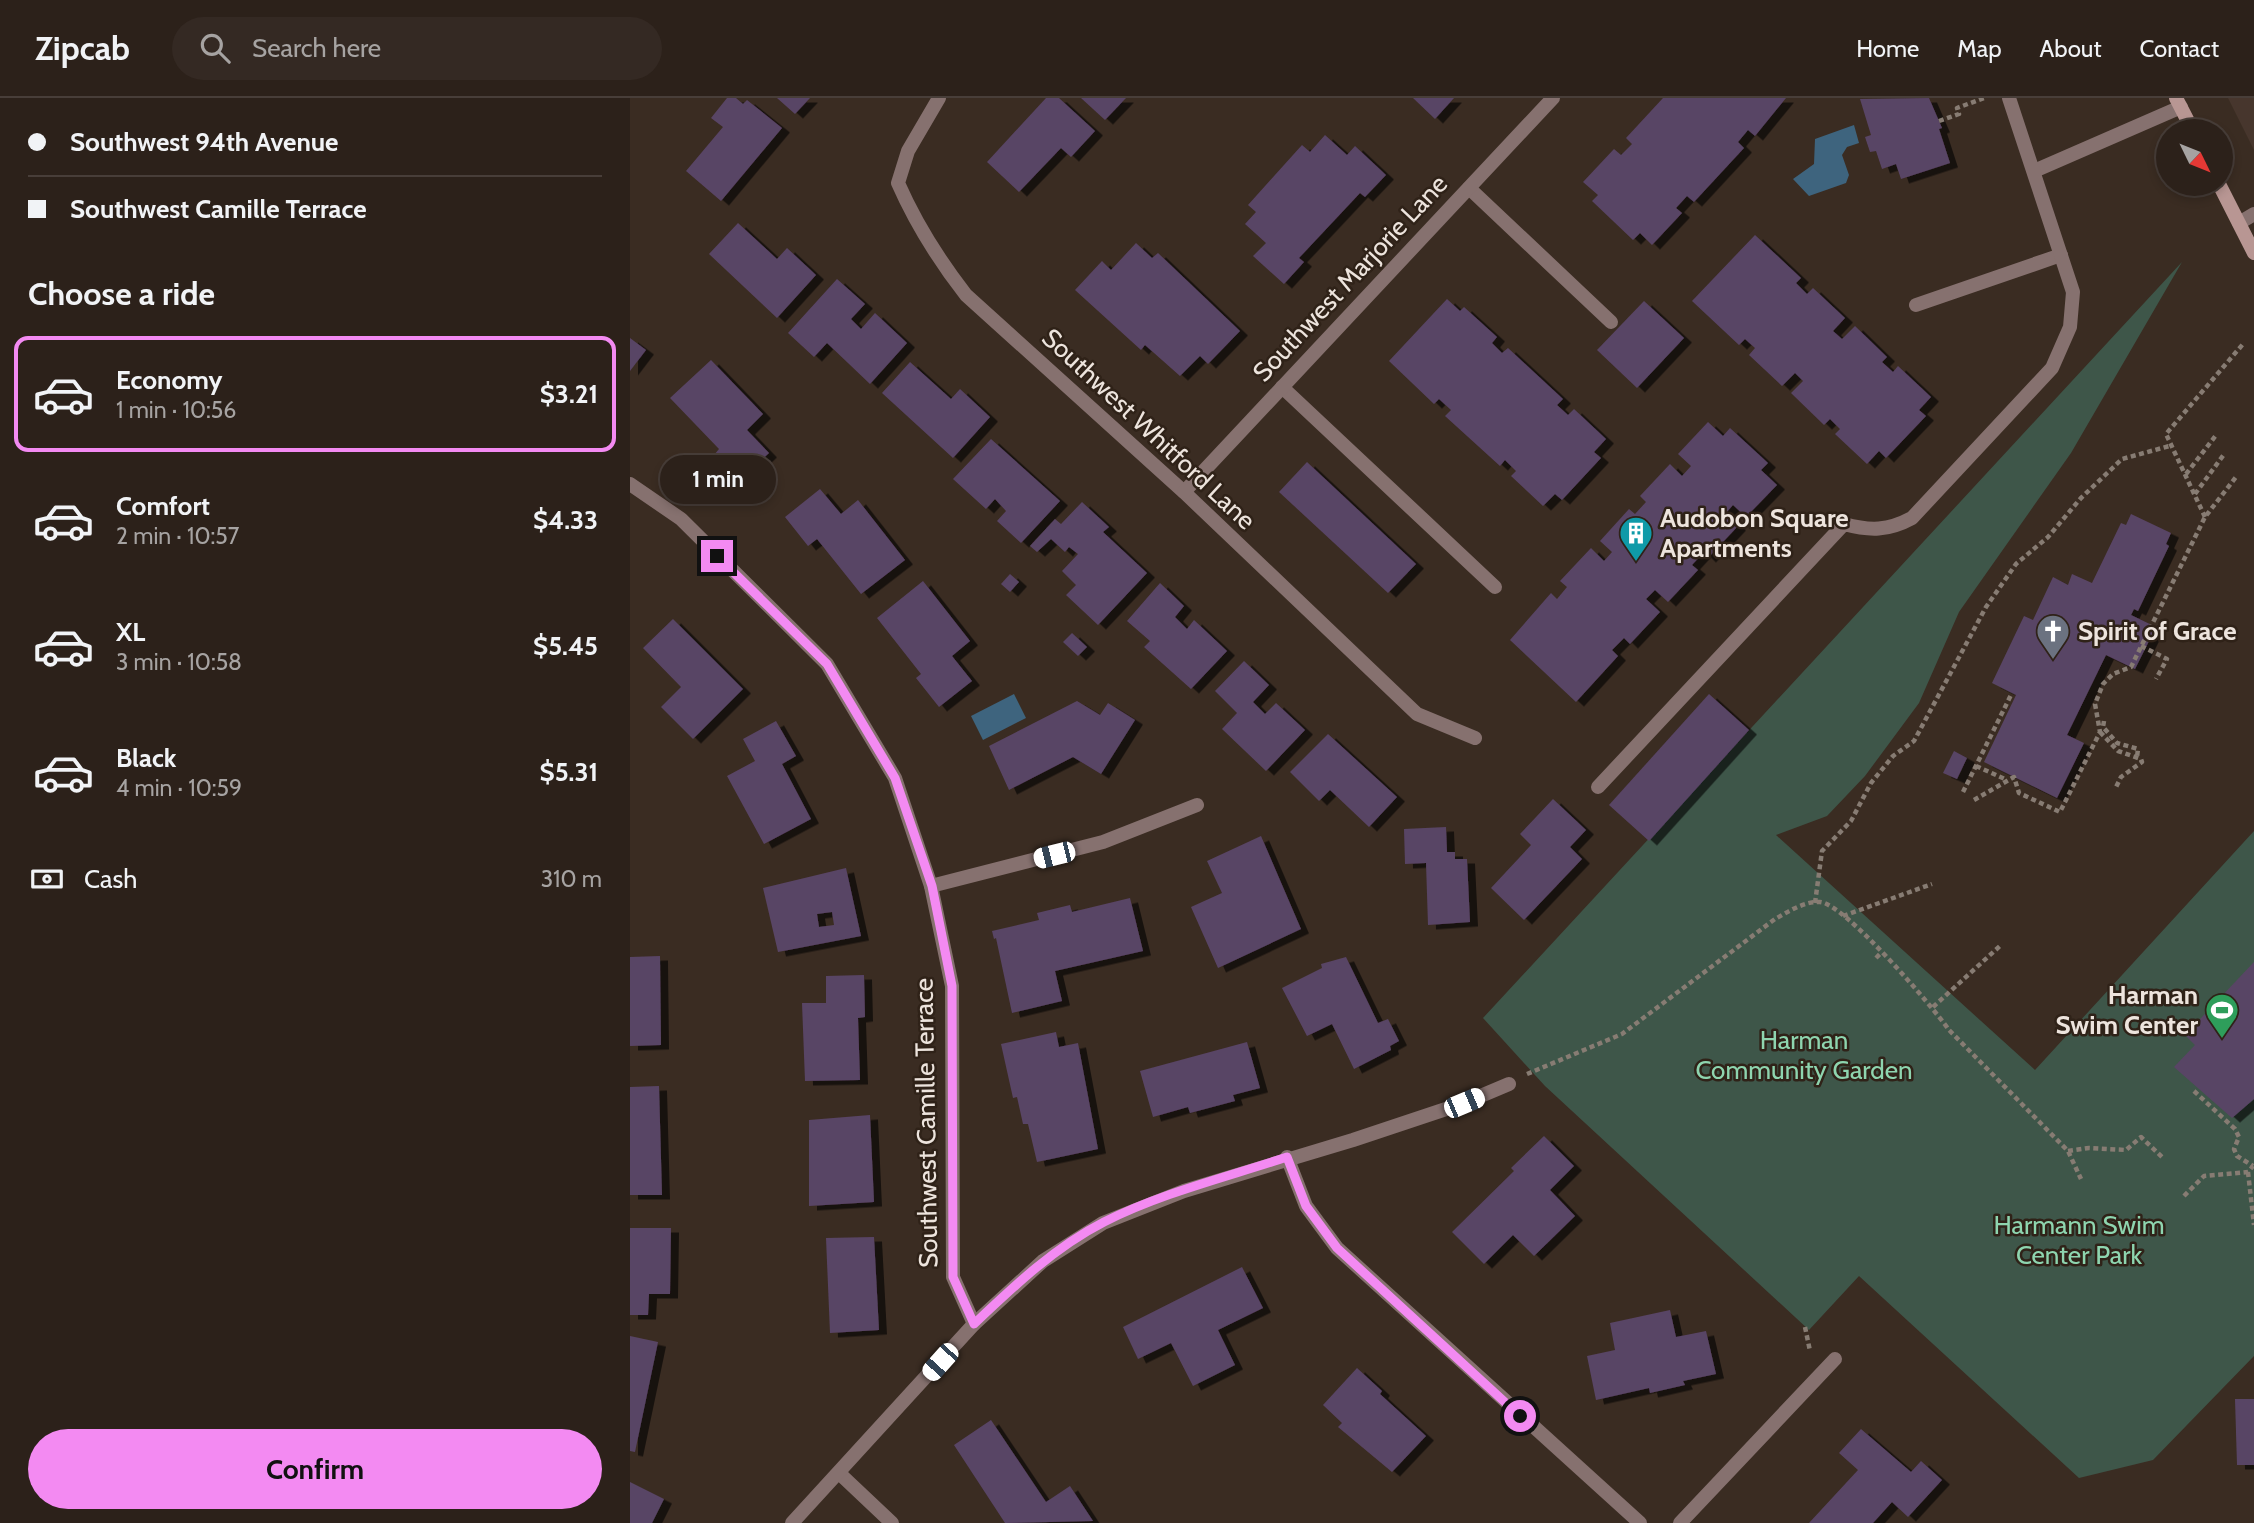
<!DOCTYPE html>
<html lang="en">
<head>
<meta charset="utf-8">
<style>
	:root { --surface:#2c211a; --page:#342923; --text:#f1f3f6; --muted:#a6a3a2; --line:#483e39; --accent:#f38af2 }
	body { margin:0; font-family:Cabin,sans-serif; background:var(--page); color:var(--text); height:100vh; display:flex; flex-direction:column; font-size:26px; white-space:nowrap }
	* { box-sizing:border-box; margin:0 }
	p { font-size:23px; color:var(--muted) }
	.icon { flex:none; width:38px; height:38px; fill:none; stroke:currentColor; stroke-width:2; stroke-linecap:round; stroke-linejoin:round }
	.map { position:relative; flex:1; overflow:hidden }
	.drawer { display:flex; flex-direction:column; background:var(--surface); width:630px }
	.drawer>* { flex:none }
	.top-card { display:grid; align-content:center; height:154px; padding:0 28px; background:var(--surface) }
	.needle { width:46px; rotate:133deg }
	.controls { position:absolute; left:1526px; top:21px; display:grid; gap:14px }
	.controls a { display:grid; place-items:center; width:77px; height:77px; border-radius:50%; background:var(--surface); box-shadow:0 4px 10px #0003,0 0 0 2px var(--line); font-size:35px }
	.end { position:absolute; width:32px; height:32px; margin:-16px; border:9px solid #f38af2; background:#111; box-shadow:0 0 0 4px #111 }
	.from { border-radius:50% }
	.bubble { position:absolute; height:49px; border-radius:24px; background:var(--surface); box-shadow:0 4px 10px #0003,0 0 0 2px var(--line); font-size:23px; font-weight:700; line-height:49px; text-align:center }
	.car { position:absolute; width:21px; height:42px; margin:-21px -10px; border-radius:9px; box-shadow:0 0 5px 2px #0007; background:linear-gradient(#fff 24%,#345 0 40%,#fff 0 76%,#345 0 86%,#fff 0) }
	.top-card b { display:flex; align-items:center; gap:24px; height:66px; font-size:26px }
	.top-card b+b { border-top:2px solid var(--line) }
	.top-card i { width:18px; height:18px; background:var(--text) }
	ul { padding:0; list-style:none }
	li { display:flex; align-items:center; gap:21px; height:116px; margin:0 14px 10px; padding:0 14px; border:4px solid transparent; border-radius:14px }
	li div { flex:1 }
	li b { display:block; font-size:26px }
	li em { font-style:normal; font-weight:700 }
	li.active { border-color:var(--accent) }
	li>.icon { width:63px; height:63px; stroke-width:1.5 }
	h2 { padding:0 28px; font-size:32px; line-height:84px }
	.pay { display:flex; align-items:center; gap:18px; height:77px; padding:0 28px; font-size:26px }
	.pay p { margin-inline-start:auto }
	.action { display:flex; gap:14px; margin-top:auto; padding:14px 28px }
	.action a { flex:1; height:80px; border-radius:42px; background:var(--accent); color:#111; font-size:28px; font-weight:700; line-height:80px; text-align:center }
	header { display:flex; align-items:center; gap:42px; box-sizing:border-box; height:98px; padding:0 35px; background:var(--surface); border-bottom:2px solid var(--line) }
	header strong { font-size:33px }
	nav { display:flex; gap:38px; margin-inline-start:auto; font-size:24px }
	.search { width:490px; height:63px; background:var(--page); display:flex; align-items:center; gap:18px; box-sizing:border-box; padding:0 24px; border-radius:38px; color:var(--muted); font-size:26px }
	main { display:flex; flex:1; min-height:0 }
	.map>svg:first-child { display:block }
	.education { fill:#47362d }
	.green { fill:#3e5649 }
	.water { fill:#3e647e }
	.building { fill:#594465; fill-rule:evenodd; filter:url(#shadow) }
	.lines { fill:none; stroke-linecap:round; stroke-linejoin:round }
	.path { stroke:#877c73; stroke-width:4.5; stroke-dasharray:5 3.5; stroke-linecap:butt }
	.lane { stroke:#86716f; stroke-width:14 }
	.street { stroke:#86716f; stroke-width:14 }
	.secondary { stroke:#b89693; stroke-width:14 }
	.route { stroke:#f38af2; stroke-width:9 }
	.labels { text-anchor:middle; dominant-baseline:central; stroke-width:5; stroke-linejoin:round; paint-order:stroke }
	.street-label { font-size:26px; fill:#ede4dd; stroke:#2f2218 }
	.poi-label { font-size:26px; font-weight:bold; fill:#ede4dd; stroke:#2f2218; text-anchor:start }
	.park-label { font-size:26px; fill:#8ed5af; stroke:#2f2218 }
</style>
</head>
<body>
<header>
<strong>Zipcab</strong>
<div class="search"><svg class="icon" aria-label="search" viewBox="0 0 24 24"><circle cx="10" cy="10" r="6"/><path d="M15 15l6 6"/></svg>Search here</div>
<nav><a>Home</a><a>Map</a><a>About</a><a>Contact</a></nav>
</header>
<main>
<section class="drawer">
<div class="top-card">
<b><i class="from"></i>Southwest 94th Avenue</b>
<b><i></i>Southwest Camille Terrace</b>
</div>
<h2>Choose a ride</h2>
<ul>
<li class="active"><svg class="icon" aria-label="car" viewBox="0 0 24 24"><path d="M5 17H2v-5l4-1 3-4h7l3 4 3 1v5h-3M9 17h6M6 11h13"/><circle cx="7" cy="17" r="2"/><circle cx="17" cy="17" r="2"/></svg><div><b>Economy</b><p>1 min · 10:56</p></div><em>$3.21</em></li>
<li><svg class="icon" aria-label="car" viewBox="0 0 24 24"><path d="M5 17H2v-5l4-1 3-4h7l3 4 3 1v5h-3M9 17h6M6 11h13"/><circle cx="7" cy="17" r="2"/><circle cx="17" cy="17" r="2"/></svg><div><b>Comfort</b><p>2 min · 10:57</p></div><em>$4.33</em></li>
<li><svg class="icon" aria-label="car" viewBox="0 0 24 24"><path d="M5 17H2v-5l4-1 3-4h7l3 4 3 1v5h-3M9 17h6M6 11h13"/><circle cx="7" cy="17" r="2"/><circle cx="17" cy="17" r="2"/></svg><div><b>XL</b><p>3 min · 10:58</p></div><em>$5.45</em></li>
<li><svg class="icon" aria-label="car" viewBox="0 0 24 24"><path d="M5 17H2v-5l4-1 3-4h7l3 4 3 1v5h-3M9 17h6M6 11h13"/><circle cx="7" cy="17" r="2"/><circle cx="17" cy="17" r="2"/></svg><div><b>Black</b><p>4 min · 10:59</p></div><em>$5.31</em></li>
</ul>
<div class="pay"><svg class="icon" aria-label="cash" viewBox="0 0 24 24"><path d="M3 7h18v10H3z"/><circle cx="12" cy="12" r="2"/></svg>Cash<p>310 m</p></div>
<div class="action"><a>Confirm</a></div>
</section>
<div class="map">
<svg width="1624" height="1425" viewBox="0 0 1624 1425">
	<defs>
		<filter id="shadow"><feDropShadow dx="8" dy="4.5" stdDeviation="0" flood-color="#0009"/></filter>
	</defs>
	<rect width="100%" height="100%" fill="#3a2c22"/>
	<!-- education -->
	<path class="education" d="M 1598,0 L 1624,0 L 1624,52 Z"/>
	<!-- green -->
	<path class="green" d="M 1552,164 L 1441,355 L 1329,514 L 1289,605 L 1235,678 L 1197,718 L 1146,737 L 1405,972 L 1624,733 L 1624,1258 L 1523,1362 L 1449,1380 L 1229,1178 L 1179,1232 L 915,988 L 853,920 Z"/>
	<!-- water -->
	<g class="water">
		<path d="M 1224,27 L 1229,45 L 1217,49 L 1212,57 L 1219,77 L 1216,85 L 1179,98 L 1163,81 L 1184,66 L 1185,41 Z"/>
		<path d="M 384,596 L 396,620 L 353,642 L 341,618 Z"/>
	</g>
	<!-- building -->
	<g class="building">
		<path d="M 97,0 L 106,0 L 113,6 L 117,2 L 152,30 L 91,103 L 56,73 L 93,29 L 81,20 Z"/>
		<path d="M 147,0 L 180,0 L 165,16 Z"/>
		<path d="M 416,0 L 429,0 L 465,33 L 441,59 L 431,50 L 389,94 L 357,64 Z"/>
		<path d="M 451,0 L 496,0 L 475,22 Z"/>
		<path d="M 783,0 L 824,0 L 805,21 Z"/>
		<path d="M 1033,0 L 1156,0 L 1125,38 L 1118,32 L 1108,44 L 1114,50 L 1064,104 L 1057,98 L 1046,110 L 1052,115 L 1022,147 L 1010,135 L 1003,142 L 962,103 L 968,97 L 953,84 L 984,51 L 991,57 L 1002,46 L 996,40 Z"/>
		<path d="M 1299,0 L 1312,30 L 1309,31 L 1320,65 L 1271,81 L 1266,66 L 1252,71 L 1246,53 L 1240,54 L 1235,39 L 1241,37 L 1230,1 Z"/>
		<path d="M 695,37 L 717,57 L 725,48 L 756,77 L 735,99 L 730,95 L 669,160 L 674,164 L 654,186 L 623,158 L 636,145 L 615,126 L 626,114 L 618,107 L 672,47 L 680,54 Z"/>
		<path d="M 108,125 L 147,161 L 157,150 L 186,177 L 147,220 L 79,156 Z"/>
		<path d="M 1125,137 L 1171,180 L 1166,185 L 1177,196 L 1183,190 L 1215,220 L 1203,233 L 1212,241 L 1225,228 L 1257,259 L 1252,264 L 1263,274 L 1268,268 L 1301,299 L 1289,312 L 1296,318 L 1256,360 L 1249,353 L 1237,366 L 1205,336 L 1210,331 L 1200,321 L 1194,327 L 1161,295 L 1173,283 L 1165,275 L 1152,288 L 1119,257 L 1125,250 L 1115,241 L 1109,247 L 1062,203 Z"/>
		<path d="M 506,145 L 522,160 L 528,155 L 610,233 L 578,266 L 570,258 L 550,278 L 515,247 L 511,252 L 445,192 L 472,163 L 481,172 Z"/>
		<path d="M 207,181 L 235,206 L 221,221 L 231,231 L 245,215 L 277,245 L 240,286 L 197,245 L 184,259 L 158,235 Z"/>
		<path d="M 817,201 L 830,213 L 834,209 L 867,239 L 862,245 L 872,255 L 878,250 L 933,301 L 927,307 L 938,317 L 944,311 L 976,341 L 964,354 L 971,360 L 932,402 L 925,396 L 913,408 L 881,378 L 886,373 L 875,362 L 870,368 L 815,318 L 821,312 L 809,301 L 804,306 L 759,263 Z"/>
		<path d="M 1014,203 L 1054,240 L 1007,290 L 967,252 Z"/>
		<path d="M 0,240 L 16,252 L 0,273 Z"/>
		<path d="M 81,262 L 133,316 L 117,332 L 139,355 L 109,383 L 84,357 L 89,351 L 40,300 Z"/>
		<path d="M 280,264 L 321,301 L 330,291 L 360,319 L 323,360 L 252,295 Z"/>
		<path d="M 1078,324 L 1093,338 L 1100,330 L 1138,365 L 1131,372 L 1147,387 L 1116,419 L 1103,407 L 1095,416 L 1108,428 L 1078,460 L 1073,455 L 1062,467 L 1068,472 L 1038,504 L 1025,492 L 1016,501 L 1030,514 L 1000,546 L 994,540 L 982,552 L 988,558 L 946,604 L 880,542 L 921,495 L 927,501 L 937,489 L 930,483 L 961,450 L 974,463 L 982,454 L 970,443 L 999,411 L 1005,416 L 1016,404 L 1010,398 L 1040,366 L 1052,378 L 1061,368 L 1048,356 Z"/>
		<path d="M 361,341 L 430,403 L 391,445 L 367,423 L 376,413 L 365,401 L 356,411 L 323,381 Z"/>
		<path d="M 677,364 L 786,466 L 758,495 L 649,394 Z"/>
		<path d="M 190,391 L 211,416 L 228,402 L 275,462 L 231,496 L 187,441 L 178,448 L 155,419 Z"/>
		<path d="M 452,404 L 479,429 L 473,434 L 517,475 L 468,527 L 436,497 L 446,487 L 432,473 L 448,456 L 439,449 L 435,454 L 421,441 L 407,454 L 400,448 L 425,421 L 431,426 Z"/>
		<path d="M 1501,416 L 1541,435 L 1536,446 L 1539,448 L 1508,513 L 1504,511 L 1501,517 L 1526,529 L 1505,571 L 1476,557 L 1437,637 L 1454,645 L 1427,700 L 1354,664 L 1386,597 L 1362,585 L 1394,518 L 1403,522 L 1423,479 L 1438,487 L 1442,476 L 1462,485 L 1491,425 L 1496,427 Z"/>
		<path d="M 380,476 L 389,484 L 380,494 L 371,486 Z"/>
		<path d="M 293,483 L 340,543 L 322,558 L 342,583 L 309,609 L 286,580 L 291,576 L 247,520 Z"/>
		<path d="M 530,485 L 554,508 L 545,519 L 557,531 L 564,522 L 597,553 L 561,591 L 514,549 L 520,543 L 497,523 Z"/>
		<path d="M 43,521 L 113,591 L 63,641 L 31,609 L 51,589 L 13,550 Z"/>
		<path d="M 442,535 L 457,549 L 448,558 L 433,544 Z"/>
		<path d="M 614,563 L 639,587 L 623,604 L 635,616 L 646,605 L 675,632 L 636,673 L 592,631 L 607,615 L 585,593 Z"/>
		<path d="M 1079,596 L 1119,632 L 1019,743 L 979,707 Z"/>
		<path d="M 447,603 L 470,617 L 478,605 L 505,622 L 471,676 L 443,659 L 379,692 L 359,648 Z"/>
		<path d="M 146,623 L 166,658 L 152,666 L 181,721 L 134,746 L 97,678 L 125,663 L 113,641 Z"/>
		<path d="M 698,636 L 767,699 L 739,729 L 700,692 L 689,703 L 660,674 Z"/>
		<path d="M 1324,653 L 1337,660 L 1327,681 L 1313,675 Z"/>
		<path d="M 923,701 L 956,732 L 940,749 L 952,761 L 894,822 L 861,790 L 901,747 L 890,736 Z"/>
		<path d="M 816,729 L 817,754 L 825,754 L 825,761 L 837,761 L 840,824 L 798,827 L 796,765 L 775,766 L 774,731 Z"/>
		<path d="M 631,738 L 671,831 L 588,870 L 561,809 L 592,795 L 577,763 Z"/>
		<path d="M 216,770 L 231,838 L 148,854 L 133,790 ZM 202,814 L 204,827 L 189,829 L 187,816 Z"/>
		<path d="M 500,800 L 513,853 L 425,873 L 432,903 L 382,915 L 366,840 L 364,841 L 362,833 L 409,822 L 407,815 L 440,807 L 442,814 Z"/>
		<path d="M 30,858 L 31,947 L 0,948 L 0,859 Z"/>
		<path d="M 716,859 L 748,925 L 758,921 L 769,943 L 760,948 L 761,952 L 724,971 L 702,926 L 677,938 L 652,890 L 692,870 L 691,866 Z"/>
		<path d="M 1624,864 L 1624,1001 L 1602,1020 L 1544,969 L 1565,947 L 1555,937 Z"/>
		<path d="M 234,877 L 235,919 L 228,920 L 230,982 L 175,983 L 172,905 L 196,905 L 196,878 Z"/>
		<path d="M 426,934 L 429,949 L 448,945 L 468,1051 L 407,1064 L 398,1026 L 393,1026 L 387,999 L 383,1000 L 371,946 Z"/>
		<path d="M 617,944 L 630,990 L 603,997 L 605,1003 L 560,1015 L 558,1009 L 523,1019 L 510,973 Z"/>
		<path d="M 29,988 L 32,1097 L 0,1097 L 0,989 Z"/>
		<path d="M 240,1017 L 244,1104 L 179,1108 L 179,1022 Z"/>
		<path d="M 914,1038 L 944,1068 L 920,1092 L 945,1118 L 904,1158 L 883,1137 L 854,1166 L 822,1134 L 884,1073 L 881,1070 Z"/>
		<path d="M 0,1130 L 41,1130 L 40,1196 L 19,1196 L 18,1217 L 0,1217 Z"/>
		<path d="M 244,1139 L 249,1232 L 200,1235 L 196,1140 Z"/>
		<path d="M 612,1169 L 633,1210 L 588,1232 L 605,1267 L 563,1288 L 541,1245 L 508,1261 L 493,1229 Z"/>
		<path d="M 1040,1212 L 1046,1239 L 1076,1233 L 1086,1276 L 1053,1283 L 1055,1287 L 1020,1295 L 1019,1290 L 966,1302 L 957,1258 L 985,1252 L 980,1225 Z"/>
		<path d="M 0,1238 L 28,1244 L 5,1354 L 0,1353 Z"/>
		<path d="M 727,1270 L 752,1293 L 750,1296 L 796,1338 L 762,1374 L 708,1329 L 712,1325 L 693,1307 Z"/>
		<path d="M 1605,1301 L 1624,1301 L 1624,1367 L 1607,1367 Z"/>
		<path d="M 361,1322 L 416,1404 L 440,1388 L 463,1423 L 375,1425 L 324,1347 Z"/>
		<path d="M 1231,1331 L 1281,1374 L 1291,1363 L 1312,1382 L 1278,1419 L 1262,1404 L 1243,1425 L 1179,1425 L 1228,1372 L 1209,1355 Z"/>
		<path d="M 0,1384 L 34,1401 L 22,1425 L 0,1425 Z"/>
	</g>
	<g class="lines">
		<!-- path -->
		<g class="path">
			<path d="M 1309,23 L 1329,16 L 1327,10 L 1354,0"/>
			<path d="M 1556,376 L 1587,336"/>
			<path d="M 1565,396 L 1595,355"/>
			<path d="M 1575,419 L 1536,336 L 1613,246"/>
			<path d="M 1511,548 L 1537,561 L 1526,581"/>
			<path d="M 1474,623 L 1473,629 L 1487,645 L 1508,651 L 1507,659"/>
			<path d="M 1470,634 L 1488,653 L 1511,661 L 1512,664 L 1491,679 L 1486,689"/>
			<path d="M 1346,668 L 1377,682"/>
			<path d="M 1333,694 L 1382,595"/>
			<path d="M 1344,702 L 1384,679 L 1389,695 L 1430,714 L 1470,634 L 1465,606 L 1473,586 L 1483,576 L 1501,569 L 1575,419 L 1606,379"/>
			<path d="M 1185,805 L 1192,753 L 1221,723 L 1241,685 L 1263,658 L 1284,643 L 1356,509 L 1386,466 L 1418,439 L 1451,400 L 1492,361 L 1543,347"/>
			<path d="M 1213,818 L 1302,786"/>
			<path d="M 1246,860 L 1251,855"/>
			<path d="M 1303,909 L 1371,847"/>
			<path d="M 897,976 L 992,936 L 1145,821 C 1158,814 1174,803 1190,804 C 1214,805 1303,909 1319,932 L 1438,1053 L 1451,1081"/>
			<path d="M 1564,993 L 1605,1031 L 1609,1039 L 1604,1051 L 1607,1058 L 1623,1068"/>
			<path d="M 1438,1053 L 1459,1050 L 1496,1052 L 1511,1039 L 1533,1060"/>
			<path d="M 1618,1074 L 1624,1127"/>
			<path d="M 1554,1098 L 1574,1078 L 1618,1074 L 1623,1068"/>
			<path d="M 1175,1229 L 1180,1253"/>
		</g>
		<!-- lane -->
		<g class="lane">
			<path d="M 1404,73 L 1551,9"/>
			<path d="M 839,90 L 981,224"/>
			<path d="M 1609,125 L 1624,116"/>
			<path d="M 1286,207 L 1431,157"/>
			<path d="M 652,289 L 865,489"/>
			<path d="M 968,689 L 1214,426 C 1240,433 1258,433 1282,420 L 1422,270 L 1440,229 L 1443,194 L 1379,0"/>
		</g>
		<!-- street -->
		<g class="street">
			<path d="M 309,0 L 278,53 L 268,85 C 286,126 308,161 336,197 L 554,394 L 787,616 L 845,640"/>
			<path d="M 0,386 L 51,421 L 197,566 L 265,680 L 301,788 L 322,888 L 323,1179 L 344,1226"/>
			<path d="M 554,394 L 923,0"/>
			<path d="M 301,788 L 473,744 L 567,707"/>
			<path d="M 657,1059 L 676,1108 L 707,1150 L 1010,1425"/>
			<path d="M 209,1375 L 262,1425"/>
			<path d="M 162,1425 L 344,1226 L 413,1163 L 473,1125 L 554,1093 L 723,1042 L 834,1005 L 879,986"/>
			<path d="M 1050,1425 L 1205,1261"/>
		</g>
		<!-- secondary -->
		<g class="secondary">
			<path d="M 1546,0 L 1563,33"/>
			<path d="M 1589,86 L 1624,155"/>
		</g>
	</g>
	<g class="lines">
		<!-- route -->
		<path class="route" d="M 87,458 L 197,566 L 265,680 L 302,788 L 322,888 L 323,1179 L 344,1226 C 384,1188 425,1149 474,1124 C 531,1095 597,1079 657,1059 L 676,1108 L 707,1150 L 890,1318"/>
	</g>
	<!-- icons -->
	<defs>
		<symbol id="building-pin" viewBox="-11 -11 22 30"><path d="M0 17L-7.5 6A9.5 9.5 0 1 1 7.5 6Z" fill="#0f9aa8" stroke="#2f2218"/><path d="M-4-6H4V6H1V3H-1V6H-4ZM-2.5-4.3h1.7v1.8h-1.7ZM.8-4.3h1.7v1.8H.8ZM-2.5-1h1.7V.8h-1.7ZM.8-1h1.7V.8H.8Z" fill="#fff"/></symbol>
		<symbol id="church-pin" viewBox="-11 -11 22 30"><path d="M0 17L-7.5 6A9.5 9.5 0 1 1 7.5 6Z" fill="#6b7280" stroke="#2f2218"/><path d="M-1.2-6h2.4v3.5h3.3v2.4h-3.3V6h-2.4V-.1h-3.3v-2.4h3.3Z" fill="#fff"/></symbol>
		<symbol id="stadium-pin" viewBox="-11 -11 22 30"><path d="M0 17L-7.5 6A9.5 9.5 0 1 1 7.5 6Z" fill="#2e9e5b" stroke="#2f2218"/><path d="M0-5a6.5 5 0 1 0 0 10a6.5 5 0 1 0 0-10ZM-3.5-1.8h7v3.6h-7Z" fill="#fff"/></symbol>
	</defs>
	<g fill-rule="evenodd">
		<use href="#building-pin" x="987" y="416" width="38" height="52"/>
		<use href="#church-pin" x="1404" y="514" width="38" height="52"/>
		<use href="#stadium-pin" x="1573" y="893" width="38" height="52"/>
	</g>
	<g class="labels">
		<!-- street labels -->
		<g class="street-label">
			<text transform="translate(720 180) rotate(-47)">Southwest Marjorie Lane</text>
			<text transform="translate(519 331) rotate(43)">Southwest Whitford Lane</text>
			<text transform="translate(296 1025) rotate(-91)">Southwest Camille Terrace</text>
		</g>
		<!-- poi labels -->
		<g class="poi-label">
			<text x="1030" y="420">Audobon Square<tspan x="1030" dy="30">Apartments</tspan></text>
			<text x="1448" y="533">Spirit of Grace</text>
			<text x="1568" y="897" text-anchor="end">Harman<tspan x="1568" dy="30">Swim Center</tspan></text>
		</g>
		<!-- park labels -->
		<g class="park-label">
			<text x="1174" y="942">Harman<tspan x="1174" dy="30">Community Garden</tspan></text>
			<text x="1449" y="1127">Harmann Swim<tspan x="1449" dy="30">Center Park</tspan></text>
		</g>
	</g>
</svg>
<div class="controls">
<a><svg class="needle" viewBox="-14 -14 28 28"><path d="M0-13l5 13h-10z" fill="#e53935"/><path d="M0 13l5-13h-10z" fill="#a6a3a2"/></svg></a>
</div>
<i class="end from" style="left:890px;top:1318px"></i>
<i class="end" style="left:87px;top:458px"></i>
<div class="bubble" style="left:30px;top:357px;width:116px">1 min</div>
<i class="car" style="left:424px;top:757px;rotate:256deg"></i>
<i class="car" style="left:834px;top:1005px;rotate:67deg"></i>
<i class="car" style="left:310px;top:1264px;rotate:222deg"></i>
</div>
</main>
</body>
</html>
